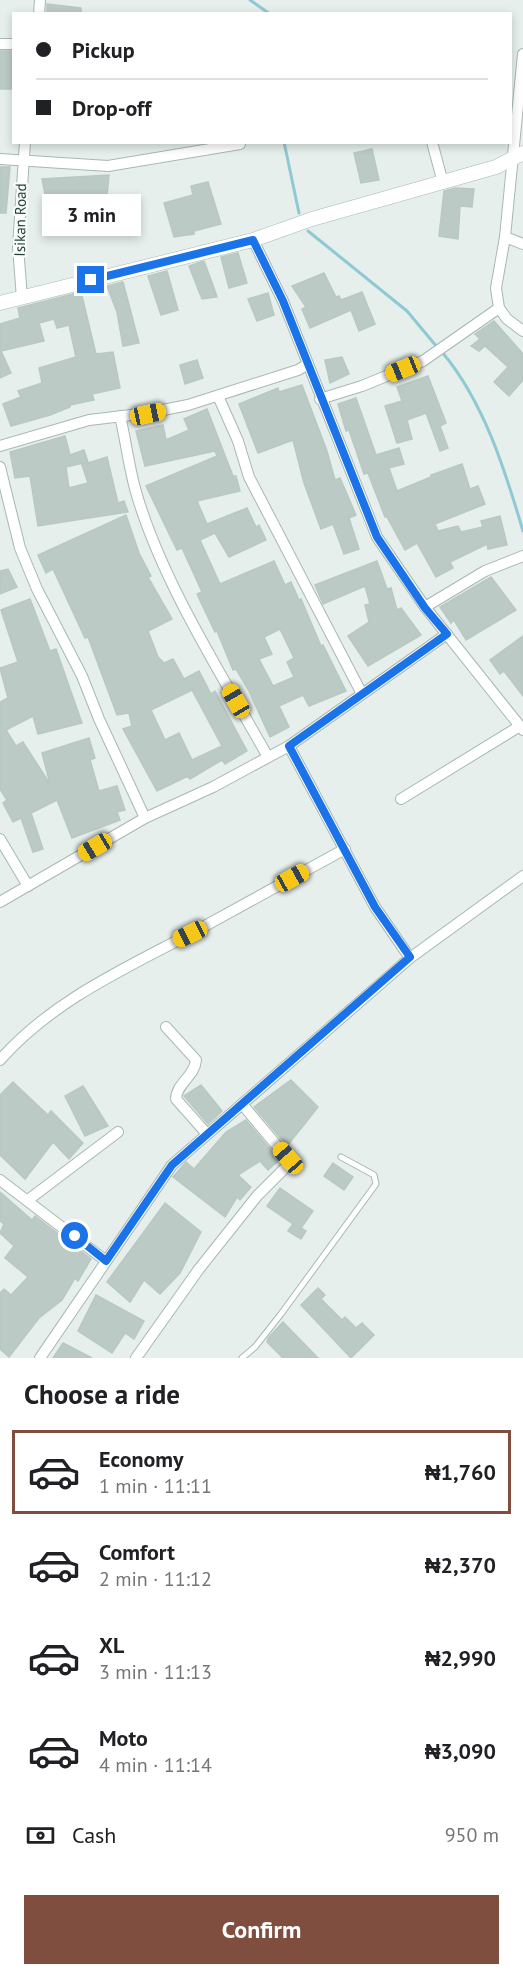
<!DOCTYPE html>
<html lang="en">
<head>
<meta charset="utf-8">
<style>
	:root { --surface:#fff; --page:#f6f6f6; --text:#202124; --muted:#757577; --line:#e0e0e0; --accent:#7f4e3f }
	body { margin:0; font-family:"PT Sans",sans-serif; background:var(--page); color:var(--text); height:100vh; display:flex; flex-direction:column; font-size:22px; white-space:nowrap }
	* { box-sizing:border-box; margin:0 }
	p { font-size:20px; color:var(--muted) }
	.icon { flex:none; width:33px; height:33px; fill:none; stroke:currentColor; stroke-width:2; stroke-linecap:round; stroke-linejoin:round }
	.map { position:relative; height:1358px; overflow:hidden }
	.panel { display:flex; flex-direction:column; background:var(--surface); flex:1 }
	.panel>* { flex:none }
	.guide { position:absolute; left:12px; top:12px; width:500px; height:132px; border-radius:0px; box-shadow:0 3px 9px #0003; display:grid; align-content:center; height:132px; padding:0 24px; background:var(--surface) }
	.end { position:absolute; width:27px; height:27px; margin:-14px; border:8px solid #1a73e8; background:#fff; box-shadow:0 0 0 3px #fff }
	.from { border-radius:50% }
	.bubble { position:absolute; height:42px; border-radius:0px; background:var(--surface); box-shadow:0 3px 9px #0003; font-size:20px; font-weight:800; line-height:42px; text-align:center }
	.car { position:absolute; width:18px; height:36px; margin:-18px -9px; border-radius:8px; box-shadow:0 0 4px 2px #0007; background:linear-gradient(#f5c518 24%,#345 0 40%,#f5c518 0 76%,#345 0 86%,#f5c518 0) }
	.guide b { display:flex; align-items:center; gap:21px; height:57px; font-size:22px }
	.guide b+b { border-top:2px solid var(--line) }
	.guide i { width:15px; height:15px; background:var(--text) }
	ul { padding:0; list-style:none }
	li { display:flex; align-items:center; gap:18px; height:84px; margin:0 12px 9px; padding:0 12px; border:3px solid transparent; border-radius:0px }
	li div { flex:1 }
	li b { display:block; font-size:22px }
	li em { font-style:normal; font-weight:800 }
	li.current { border-color:var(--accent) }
	li>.icon { width:54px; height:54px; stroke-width:1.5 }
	h2 { padding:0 24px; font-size:27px; line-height:72px }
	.pay { display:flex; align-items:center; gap:15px; height:66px; padding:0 24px; font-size:22px }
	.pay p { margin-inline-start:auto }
	.primary-button { display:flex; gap:12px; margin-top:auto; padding:12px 24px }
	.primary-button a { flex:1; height:69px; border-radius:0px; background:var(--accent); color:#fff; font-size:24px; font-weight:800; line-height:69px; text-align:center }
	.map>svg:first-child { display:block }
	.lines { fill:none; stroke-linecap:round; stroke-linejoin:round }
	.stream { stroke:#8ec9d4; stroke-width:3 }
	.building { fill:#bbcac4; stroke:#b8c9c2; stroke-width:1.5; fill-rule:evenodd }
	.service-casing { stroke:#a8b8b2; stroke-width:7 }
	.minor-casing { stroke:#a8b8b2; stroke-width:12 }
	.tertiary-casing { stroke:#a8b8b2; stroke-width:15 }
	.service { stroke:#fff; stroke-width:5 }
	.minor { stroke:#fff; stroke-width:10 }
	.tertiary { stroke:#fff; stroke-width:14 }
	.route { stroke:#1a73e8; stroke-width:8 }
	.labels { text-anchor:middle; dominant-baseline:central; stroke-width:4.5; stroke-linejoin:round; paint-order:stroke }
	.street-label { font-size:15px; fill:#24423a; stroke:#f7fbf9 }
</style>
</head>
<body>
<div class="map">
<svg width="523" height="1358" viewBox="0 0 523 1358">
	<rect width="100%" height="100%" fill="#e6efeb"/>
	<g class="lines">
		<!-- stream -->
		<g class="stream">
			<path d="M 250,0 L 270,14"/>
			<path d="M 284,142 L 299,213"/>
			<path d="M 308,231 L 407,311 L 437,347"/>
			<path d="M 442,352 C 484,402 505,470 523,531"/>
		</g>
	</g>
	<!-- building -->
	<g class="building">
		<path d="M 47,4 L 81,8 L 81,14 L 47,14 Z"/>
		<path d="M 0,51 L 12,51 L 14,89 L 0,89 Z"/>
		<path d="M 372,149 L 379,180 L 361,183 L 354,153 Z"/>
		<path d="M 0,167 L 10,167 L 6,213 L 0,213 Z"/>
		<path d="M 109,175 L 106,206 L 80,207 L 80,205 L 48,209 L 42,179 Z"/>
		<path d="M 208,182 L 221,224 L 194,231 L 194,234 L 174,237 L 164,203 L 193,195 L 191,186 Z"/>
		<path d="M 455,188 L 474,189 L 472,207 L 460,206 L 458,239 L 439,236 L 444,191 Z"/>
		<path d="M 238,253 L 247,283 L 229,288 L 221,257 Z"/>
		<path d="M 204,261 L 214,288 L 217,297 L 202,299 L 189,266 Z"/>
		<path d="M 167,271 L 178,310 L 161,315 L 148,276 Z"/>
		<path d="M 324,273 L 336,297 L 339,296 L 341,300 L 362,292 L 375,324 L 359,331 L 351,310 L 310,328 L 302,309 L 306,307 L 292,286 Z"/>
		<path d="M 123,282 L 139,343 L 123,346 L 117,312 L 107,286 Z"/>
		<path d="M 81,292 L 96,354 L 113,352 L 120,388 L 92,394 L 94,400 L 70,405 L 70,407 L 50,415 L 11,426 L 3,404 L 21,397 L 18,391 L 42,383 L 39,368 L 76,357 L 69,325 L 57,328 L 54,319 L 39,323 L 44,341 L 1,351 L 11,373 L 0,378 L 0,324 L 20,318 L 18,308 Z"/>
		<path d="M 268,293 L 274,315 L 257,321 L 248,299 Z"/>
		<path d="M 494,321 L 523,354 L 523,380 L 509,396 L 494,382 L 508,367 L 485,346 L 479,351 L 471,346 L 480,339 L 475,334 Z"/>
		<path d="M 342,357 L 349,374 L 330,383 L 325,360 Z"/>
		<path d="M 197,360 L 203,378 L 185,384 L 180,365 Z"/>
		<path d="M 428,376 L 446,423 L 440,426 L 448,448 L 440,451 L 426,413 L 407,420 L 412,439 L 397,443 L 385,406 L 402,401 L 397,387 Z"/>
		<path d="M 302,385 L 327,451 L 335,480 L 340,478 L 356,515 L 349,518 L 359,549 L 344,554 L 333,524 L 321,529 L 304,483 L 293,440 L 258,453 L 239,404 L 278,388 L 279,392 Z"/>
		<path d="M 356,398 L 376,455 L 399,448 L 404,464 L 389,468 L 397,491 L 431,477 L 431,475 L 462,464 L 470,489 L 478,486 L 485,504 L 435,524 L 438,531 L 458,526 L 461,532 L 483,527 L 481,521 L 500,516 L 507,545 L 488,549 L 487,544 L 450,562 L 453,568 L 436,577 L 417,543 L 405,550 L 387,517 L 385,517 L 368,473 L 364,474 L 349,430 L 346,431 L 338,404 Z"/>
		<path d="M 207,409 L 233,476 L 236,476 L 240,491 L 197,501 L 207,524 L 247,508 L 256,527 L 259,525 L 266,540 L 229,557 L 215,533 L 200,540 L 220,584 L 274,561 L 285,585 L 291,582 L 299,600 L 301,599 L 321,646 L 323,645 L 346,691 L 309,706 L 303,695 L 279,706 L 289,727 L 270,737 L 249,691 L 236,669 L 233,670 L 217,631 L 215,632 L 204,609 L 197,594 L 202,592 L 182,548 L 177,550 L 146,486 L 217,456 L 215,451 L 145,466 L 136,431 L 163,425 L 166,440 L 189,430 L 184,419 ZM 280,629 L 294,658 L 287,662 L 294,677 L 273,686 L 259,659 L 272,654 L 264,637 Z"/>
		<path d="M 65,436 L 70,455 L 84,450 L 88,462 L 66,467 L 69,488 L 88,483 L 82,465 L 107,457 L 118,503 L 124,501 L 128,512 L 38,526 L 30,476 L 15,478 L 10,452 Z"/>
		<path d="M 126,515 L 139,553 L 151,576 L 148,577 L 172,619 L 148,631 L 158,657 L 164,663 L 173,659 L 184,679 L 199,671 L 211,694 L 215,691 L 247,751 L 225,764 L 222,760 L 190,779 L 188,776 L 157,791 L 123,729 L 132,726 L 129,713 L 117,715 L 88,637 L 85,638 L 53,569 L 46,573 L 38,555 ZM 192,690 L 222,746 L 192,760 L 179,733 L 165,740 L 151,710 Z"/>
		<path d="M 377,561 L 387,589 L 391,588 L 397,610 L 401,608 L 421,635 L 368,666 L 348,636 L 369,622 L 365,605 L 370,604 L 365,586 L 323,604 L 315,585 Z"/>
		<path d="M 8,569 L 17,587 L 0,594 L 0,571 Z"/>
		<path d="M 491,577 L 516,610 L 466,640 L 454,620 L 451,623 L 440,607 Z"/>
		<path d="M 30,599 L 50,651 L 56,649 L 82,723 L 38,734 L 33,716 L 6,730 L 16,746 L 23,742 L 50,784 L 42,753 L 89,738 L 95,758 L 90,760 L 99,791 L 117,786 L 125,810 L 117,812 L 120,820 L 72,838 L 57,800 L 31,813 L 43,849 L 33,852 L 21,818 L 13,822 L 3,803 L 7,800 L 0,789 L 0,702 L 8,698 L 0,668 L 18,662 L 1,610 Z"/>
		<path d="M 523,636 L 523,696 L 504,671 L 500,674 L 490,660 Z"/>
		<path d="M 291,1080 L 318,1107 L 287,1146 L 254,1107 Z"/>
		<path d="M 13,1082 L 48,1115 L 51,1111 L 83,1143 L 69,1159 L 53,1142 L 25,1179 L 0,1155 L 0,1095 Z"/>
		<path d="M 201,1085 L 222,1111 L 208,1124 L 184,1096 Z"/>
		<path d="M 83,1086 L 108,1126 L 85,1136 L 65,1096 Z"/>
		<path d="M 246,1120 L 279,1160 L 268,1170 L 260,1161 L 238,1175 L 251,1187 L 240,1200 L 237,1197 L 225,1217 L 173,1177 L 186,1162 L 194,1169 L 226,1132 Z"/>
		<path d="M 333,1163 L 353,1177 L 344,1190 L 324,1176 Z"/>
		<path d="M 280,1188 L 313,1211 L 301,1228 L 306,1231 L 301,1239 L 288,1231 L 293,1224 L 267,1206 Z"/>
		<path d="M 0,1192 L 32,1220 L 35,1216 L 91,1259 L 78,1281 L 75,1278 L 62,1300 L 39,1318 L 9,1357 L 0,1349 L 0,1293 L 4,1289 L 11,1295 L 28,1277 L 5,1258 L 14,1246 L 0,1233 L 4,1224 L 0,1221 Z"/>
		<path d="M 165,1203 L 201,1232 L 180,1273 L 160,1294 L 144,1280 L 130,1302 L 107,1282 Z"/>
		<path d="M 318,1288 L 325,1295 L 321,1299 L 342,1320 L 345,1317 L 356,1328 L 362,1323 L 374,1335 L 351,1358 L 301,1305 Z"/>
		<path d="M 96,1295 L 144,1321 L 134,1339 L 125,1333 L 112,1353 L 78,1331 Z"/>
		<path d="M 283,1322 L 318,1358 L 283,1358 L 267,1342 L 268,1338 Z"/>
		<path d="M 63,1343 L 92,1358 L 53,1358 Z"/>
	</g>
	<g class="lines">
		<defs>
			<path id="service" d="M 242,1358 L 255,1347 L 281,1314 L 376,1184 L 374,1175 L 341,1157"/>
			<g id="minor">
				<path d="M 39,14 L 40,0"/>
				<path d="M 0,44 L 14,44"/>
				<path d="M 523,54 L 505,237 L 496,288 L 499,308 L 507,319 L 523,331"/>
				<path d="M 432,142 L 443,183"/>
				<path d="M 0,159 L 108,166 L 240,144"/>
				<path d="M 505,237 L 523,244"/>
				<path d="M 253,240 L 283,301 L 377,537 L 425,607 L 523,730"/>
				<path d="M 22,298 L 18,247 L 25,142"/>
				<path d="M 218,396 L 238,441 L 249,477 L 362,694"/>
				<path d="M 320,399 L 362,386 L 423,361 L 499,308"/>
				<path d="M 120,416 C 126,441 129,468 136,492 C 161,580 223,677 268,757"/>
				<path d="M 0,446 L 89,420 L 148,413 L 188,405 L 298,370 L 308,364"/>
				<path d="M 0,467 L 20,548 L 37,589 L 82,676 L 99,719 L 145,818"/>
				<path d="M 425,607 L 485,571 L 523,556"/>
				<path d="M 289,746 L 375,907 L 410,958"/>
				<path d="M 401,799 L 520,726"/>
				<path d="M 0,839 L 28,886"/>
				<path d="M 0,902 L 145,818 L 213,787 L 289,746 L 447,634"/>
				<path d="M 166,1027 L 196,1060 C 195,1076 176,1084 176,1099 L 207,1134"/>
				<path d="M 0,1060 C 52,1001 124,969 192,933 C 243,905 294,877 345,849"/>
				<path d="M 0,1180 L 106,1261"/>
				<path d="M 28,1200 L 118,1132"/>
				<path d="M 40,1358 L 172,1165 L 410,958 L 523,876"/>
				<path d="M 136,1358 L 199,1269 L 257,1196 L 288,1165 L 288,1159 L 242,1104"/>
			</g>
			<path id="tertiary" d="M 0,303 L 253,240 L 312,219 L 496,167 L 523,153"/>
		</defs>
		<!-- service casing -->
		<use href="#service" class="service-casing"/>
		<!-- minor casing -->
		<use href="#minor" class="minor-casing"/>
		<!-- tertiary casing -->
		<use href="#tertiary" class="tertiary-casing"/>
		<!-- service -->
		<use href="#service" class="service"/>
		<!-- minor -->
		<use href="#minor" class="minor"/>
		<!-- tertiary -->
		<use href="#tertiary" class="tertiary"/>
	</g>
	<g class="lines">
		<!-- route -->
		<path class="route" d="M 75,1236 L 106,1261 L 172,1165 L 410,957 L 375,907 L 289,746 L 447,634 L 425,608 L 377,537 L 283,301 L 253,240 L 91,280"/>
	</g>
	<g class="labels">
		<!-- street labels -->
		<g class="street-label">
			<text transform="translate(20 220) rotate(-89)">Isikan Road</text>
		</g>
	</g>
</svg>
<i class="end from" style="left:75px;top:1236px"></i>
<i class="end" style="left:91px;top:280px"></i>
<div class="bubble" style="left:42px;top:194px;width:99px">3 min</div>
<i class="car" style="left:403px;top:369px;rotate:248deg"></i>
<i class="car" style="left:148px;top:414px;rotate:78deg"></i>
<i class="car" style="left:236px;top:701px;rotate:330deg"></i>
<i class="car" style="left:95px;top:847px;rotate:239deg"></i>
<i class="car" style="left:292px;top:878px;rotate:61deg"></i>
<i class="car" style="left:190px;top:934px;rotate:244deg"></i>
<i class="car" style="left:288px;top:1158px;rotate:319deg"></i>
<div class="guide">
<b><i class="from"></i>Pickup</b>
<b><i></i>Drop-off</b>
</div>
</div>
<section class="panel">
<h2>Choose a ride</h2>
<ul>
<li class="current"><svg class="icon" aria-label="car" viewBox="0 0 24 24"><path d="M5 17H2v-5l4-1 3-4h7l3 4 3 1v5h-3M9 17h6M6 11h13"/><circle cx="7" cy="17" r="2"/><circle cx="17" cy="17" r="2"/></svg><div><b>Economy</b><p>1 min · 11:11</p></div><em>₦1,760</em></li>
<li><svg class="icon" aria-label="car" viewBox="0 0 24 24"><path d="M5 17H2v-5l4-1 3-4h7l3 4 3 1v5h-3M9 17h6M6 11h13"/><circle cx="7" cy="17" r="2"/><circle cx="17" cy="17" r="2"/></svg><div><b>Comfort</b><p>2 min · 11:12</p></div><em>₦2,370</em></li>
<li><svg class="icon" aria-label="car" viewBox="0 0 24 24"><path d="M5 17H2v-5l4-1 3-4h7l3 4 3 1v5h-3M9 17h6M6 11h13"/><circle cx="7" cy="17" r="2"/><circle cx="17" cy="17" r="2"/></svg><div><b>XL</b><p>3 min · 11:13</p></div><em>₦2,990</em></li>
<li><svg class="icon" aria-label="car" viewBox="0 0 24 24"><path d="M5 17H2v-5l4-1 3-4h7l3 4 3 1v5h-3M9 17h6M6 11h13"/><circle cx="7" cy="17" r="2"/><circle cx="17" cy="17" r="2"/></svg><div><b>Moto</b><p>4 min · 11:14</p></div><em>₦3,090</em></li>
</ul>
<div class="pay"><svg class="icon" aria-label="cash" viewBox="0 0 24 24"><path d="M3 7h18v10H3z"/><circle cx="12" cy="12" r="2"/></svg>Cash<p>950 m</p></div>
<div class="primary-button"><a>Confirm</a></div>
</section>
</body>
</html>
